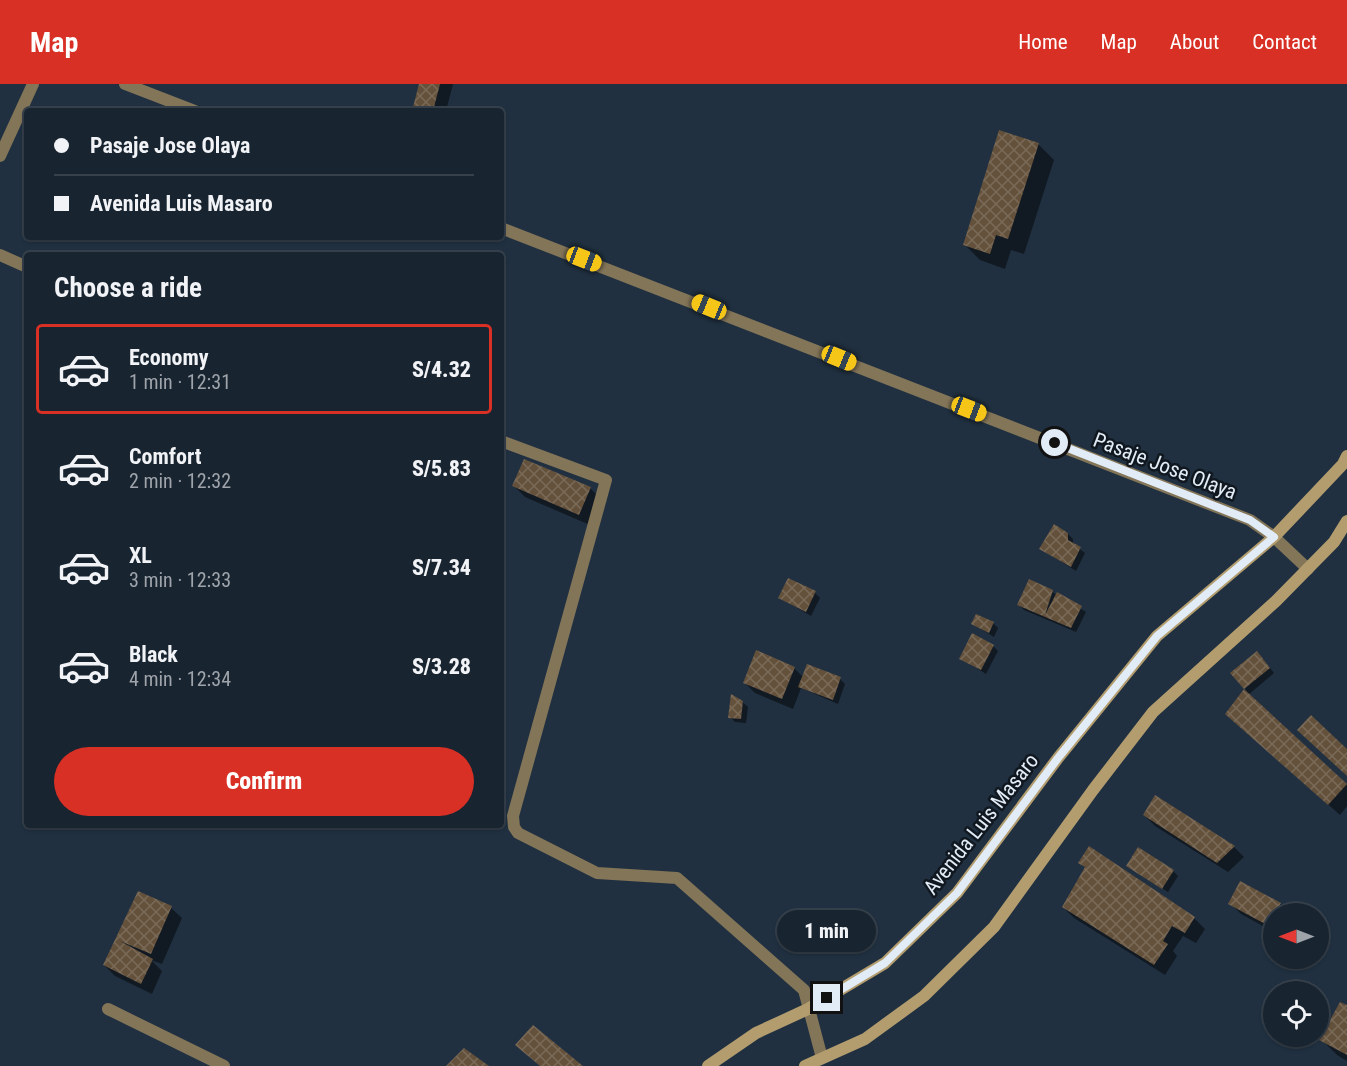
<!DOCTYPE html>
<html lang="en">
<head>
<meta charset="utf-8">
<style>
	:root { --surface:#182430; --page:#25303c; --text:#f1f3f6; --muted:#9fa4ab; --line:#36414c; --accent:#d93025 }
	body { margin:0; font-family:"Roboto Condensed",sans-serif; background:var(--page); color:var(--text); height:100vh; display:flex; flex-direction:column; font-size:22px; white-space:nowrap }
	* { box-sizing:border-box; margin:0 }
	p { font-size:20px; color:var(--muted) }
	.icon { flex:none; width:33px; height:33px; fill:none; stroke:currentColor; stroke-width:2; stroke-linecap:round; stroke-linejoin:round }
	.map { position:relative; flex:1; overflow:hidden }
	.drawer { position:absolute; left:24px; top:168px; width:480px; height:576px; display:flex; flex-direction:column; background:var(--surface); border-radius:6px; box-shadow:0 2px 4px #0004,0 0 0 2px var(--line) }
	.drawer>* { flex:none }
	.guide { position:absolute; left:24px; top:24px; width:480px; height:132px; border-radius:6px; box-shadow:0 2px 4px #0004,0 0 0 2px var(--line); display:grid; align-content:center; height:132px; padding:0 30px; background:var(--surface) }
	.needle { width:39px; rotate:270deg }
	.fabs { position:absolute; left:1263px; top:819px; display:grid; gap:12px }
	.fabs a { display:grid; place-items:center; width:66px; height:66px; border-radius:50%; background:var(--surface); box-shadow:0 2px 4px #0004,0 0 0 2px var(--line); font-size:30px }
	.end { position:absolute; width:27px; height:27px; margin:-14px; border:8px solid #e2ecf7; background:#111; box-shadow:0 0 0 3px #111 }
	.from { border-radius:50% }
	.bubble { position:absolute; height:42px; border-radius:21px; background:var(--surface); box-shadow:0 2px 4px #0004,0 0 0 2px var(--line); font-size:20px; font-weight:800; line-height:42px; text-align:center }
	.car { position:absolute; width:18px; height:36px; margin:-18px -9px; border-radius:8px; box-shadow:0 0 4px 2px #0007; background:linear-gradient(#f5c518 24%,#345 0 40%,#f5c518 0 76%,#345 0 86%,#f5c518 0) }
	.guide b { display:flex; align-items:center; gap:21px; height:57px; font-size:22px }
	.guide b+b { border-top:2px solid var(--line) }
	.guide i { width:15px; height:15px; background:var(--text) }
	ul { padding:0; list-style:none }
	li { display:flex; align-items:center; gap:18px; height:90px; margin:0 12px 9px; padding:0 18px; border:3px solid transparent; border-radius:6px }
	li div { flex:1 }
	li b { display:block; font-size:22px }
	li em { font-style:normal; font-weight:800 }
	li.current { border-color:var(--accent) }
	li>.icon { width:54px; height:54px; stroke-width:1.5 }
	h2 { padding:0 30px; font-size:27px; line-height:72px }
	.button { display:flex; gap:12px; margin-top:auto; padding:12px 30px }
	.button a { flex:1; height:69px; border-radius:36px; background:var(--accent); color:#fff; font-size:24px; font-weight:800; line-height:69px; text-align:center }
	header { display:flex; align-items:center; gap:36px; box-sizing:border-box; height:84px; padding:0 30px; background:var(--accent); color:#fff }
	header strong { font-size:28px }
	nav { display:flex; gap:33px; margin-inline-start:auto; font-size:21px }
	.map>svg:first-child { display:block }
	.shadow { fill:#0007 }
	.building { fill:url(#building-cross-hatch) }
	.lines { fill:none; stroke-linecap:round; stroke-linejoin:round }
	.service { stroke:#837558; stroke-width:12 }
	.minor { stroke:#837558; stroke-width:12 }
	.secondary { stroke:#b39d6e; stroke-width:12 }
	.route { stroke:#e2ecf7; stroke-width:8 }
	.labels { text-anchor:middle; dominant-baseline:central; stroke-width:5; stroke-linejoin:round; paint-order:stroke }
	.street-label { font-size:21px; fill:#e2ecf7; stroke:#10171f }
</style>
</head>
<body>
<header>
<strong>Map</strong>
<nav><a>Home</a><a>Map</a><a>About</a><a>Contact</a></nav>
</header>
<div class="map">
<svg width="1347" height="982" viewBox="0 0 1347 982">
	<defs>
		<pattern id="building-cross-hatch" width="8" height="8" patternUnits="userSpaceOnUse" patternTransform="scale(1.5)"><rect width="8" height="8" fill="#64513b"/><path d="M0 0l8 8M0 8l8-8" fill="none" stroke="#7a6a58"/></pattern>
	</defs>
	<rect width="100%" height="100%" fill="#203040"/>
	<!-- shadow -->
	<g class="shadow">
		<path d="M 420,0 L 453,0 L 446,27 L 413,27 Z"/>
		<path d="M 1038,60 L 1054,76 L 1024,170 L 1011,166 L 1005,185 L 980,176 L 964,160 Z"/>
		<path d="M 514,402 L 590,404 L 601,415 L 590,441 L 525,413 Z"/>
		<path d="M 1068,450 L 1073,455 L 1073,460 L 1085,469 L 1076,487 L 1041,465 Z"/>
		<path d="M 1052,508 L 1086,528 L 1076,548 L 1024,526 L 1019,521 Z"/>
		<path d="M 815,509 L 820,514 L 811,532 L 780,514 Z"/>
		<path d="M 993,539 L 998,544 L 994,553 L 973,540 Z"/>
		<path d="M 993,562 L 998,567 L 986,590 L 961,574 Z"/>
		<path d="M 1262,574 L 1274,589 L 1248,611 L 1347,702 L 1347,722 L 1340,731 L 1227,630 L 1246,605 L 1232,589 Z"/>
		<path d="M 794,584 L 803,593 L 840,595 L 845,600 L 838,620 L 801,604 L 793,625 L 755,609 L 744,598 Z"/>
		<path d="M 742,618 L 748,623 L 746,639 L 735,638 L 730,633 Z"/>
		<path d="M 1144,731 L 1234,763 L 1244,773 L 1228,788 L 1155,742 Z"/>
		<path d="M 1089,764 L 1194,834 L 1205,845 L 1196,859 L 1183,852 L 1173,867 L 1177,872 L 1165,891 L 1074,834 L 1063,823 L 1086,784 L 1080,778 Z"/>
		<path d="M 1128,782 L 1173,787 L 1178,792 L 1168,808 Z"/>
		<path d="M 1241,799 L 1281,820 L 1290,830 L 1274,830 L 1274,848 L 1241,830 L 1230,819 Z"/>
		<path d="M 138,809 L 171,824 L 182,834 L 162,880 L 151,876 L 162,887 L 152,910 L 115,892 L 104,881 Z"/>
		<path d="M 1347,923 L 1347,977 L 1337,971 L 1321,955 Z"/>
	</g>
	<!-- building -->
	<g class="building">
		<path d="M 419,0 L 440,0 L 433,27 L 412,27 Z"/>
		<path d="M 999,46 L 1039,59 L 1008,155 L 996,151 L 990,170 L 963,161 Z"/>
		<path d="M 524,375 L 591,403 L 579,431 L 512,402 Z"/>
		<path d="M 1054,440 L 1068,449 L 1068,456 L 1081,463 L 1071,483 L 1039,465 Z"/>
		<path d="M 788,494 L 816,507 L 806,528 L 778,514 Z"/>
		<path d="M 1029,495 L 1053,506 L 1045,531 L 1057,508 L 1082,522 L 1071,544 L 1017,521 Z"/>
		<path d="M 976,530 L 994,538 L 989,549 L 971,540 Z"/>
		<path d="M 972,549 L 994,561 L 981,586 L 959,575 Z"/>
		<path d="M 756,566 L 795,583 L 782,615 L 743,599 Z"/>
		<path d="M 1257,567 L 1270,584 L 1244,605 L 1230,589 Z"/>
		<path d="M 807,580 L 841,593 L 833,616 L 798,603 Z"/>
		<path d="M 1244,605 L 1347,700 L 1328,721 L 1225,630 Z"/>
		<path d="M 731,610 L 743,617 L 741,635 L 728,634 Z"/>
		<path d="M 1311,631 L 1347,665 L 1347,692 L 1297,646 Z"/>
		<path d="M 1155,711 L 1235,762 L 1217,779 L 1143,731 Z"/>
		<path d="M 1089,762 L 1195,833 L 1185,849 L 1172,842 L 1163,857 L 1168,860 L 1154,881 L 1062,823 L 1085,783 L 1078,779 Z"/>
		<path d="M 1138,763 L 1174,786 L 1162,805 L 1126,782 Z"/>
		<path d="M 1240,797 L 1281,819 L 1269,842 L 1228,820 Z"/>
		<path d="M 138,807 L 172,822 L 151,870 L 120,857 L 153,875 L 141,900 L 103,881 Z"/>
		<path d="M 1340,918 L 1347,921 L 1347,971 L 1319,956 Z"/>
		<path d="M 533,941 L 583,982 L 540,982 L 515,961 Z"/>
		<path d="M 464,964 L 489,982 L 446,982 Z"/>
	</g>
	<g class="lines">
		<!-- service -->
		<g class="service">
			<path d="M 125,0 L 195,27"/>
			<path d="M 501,144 L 1250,436 L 1274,453 L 1308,485"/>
			<path d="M 0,171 L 27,183"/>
			<path d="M 501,357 L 606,396 L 513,732 L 514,743 L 518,749 L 597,789 L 677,794 L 804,906 L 822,974"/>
		</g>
		<!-- minor -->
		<g class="minor">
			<path d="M 0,72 L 33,0"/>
			<path d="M 108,925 L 224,982"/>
		</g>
		<!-- secondary -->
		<g class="secondary">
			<path d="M 708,982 L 756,949 L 808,925 L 885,879 L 957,809 L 1058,674 L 1157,552 L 1274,453 L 1343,380 L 1347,372"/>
			<path d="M 805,982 L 865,955 L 924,912 L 994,843 L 1093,706 L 1153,628 L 1276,517 L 1334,458 L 1347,437"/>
		</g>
	</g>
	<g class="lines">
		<!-- route -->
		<path class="route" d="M 827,914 L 885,879 L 957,809 L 1058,674 L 1157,552 L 1274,453 L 1250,436 L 1055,359"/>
	</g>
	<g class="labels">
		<!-- street labels -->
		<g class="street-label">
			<text transform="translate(1165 382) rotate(21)">Pasaje Jose Olaya</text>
			<text transform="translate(981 740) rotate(-52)">Avenida Luis Masaro</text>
		</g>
	</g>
</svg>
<div class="fabs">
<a><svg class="needle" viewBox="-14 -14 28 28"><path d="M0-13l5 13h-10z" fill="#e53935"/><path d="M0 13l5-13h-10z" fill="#9fa4ab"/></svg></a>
<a><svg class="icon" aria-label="locate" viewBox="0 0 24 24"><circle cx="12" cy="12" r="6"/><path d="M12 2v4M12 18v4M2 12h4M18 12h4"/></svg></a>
</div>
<i class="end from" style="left:1055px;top:359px"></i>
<i class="end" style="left:827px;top:914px"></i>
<div class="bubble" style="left:777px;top:826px;width:99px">1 min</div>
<i class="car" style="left:584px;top:175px;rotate:111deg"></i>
<i class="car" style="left:709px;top:223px;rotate:292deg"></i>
<i class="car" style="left:839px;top:274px;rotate:112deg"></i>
<i class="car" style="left:969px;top:325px;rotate:111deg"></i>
<div class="guide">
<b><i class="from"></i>Pasaje Jose Olaya</b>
<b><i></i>Avenida Luis Masaro</b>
</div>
<section class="drawer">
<h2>Choose a ride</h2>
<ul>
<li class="current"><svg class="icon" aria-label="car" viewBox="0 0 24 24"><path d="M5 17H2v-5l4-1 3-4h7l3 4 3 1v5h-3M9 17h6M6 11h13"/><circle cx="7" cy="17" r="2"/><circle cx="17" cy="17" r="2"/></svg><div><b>Economy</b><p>1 min · 12:31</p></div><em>S/4.32</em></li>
<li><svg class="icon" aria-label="car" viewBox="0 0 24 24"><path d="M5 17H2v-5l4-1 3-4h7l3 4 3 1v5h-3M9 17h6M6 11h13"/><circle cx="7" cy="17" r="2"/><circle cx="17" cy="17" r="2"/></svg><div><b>Comfort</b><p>2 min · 12:32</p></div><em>S/5.83</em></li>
<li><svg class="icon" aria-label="car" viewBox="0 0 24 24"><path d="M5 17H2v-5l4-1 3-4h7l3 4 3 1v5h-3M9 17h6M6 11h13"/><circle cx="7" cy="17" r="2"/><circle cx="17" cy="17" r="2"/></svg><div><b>XL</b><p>3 min · 12:33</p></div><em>S/7.34</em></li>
<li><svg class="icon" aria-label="car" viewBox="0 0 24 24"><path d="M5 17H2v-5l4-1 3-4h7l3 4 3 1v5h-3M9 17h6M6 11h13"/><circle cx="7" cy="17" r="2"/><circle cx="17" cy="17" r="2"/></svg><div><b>Black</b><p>4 min · 12:34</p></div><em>S/3.28</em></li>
</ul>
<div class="button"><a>Confirm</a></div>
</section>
</div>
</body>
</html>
